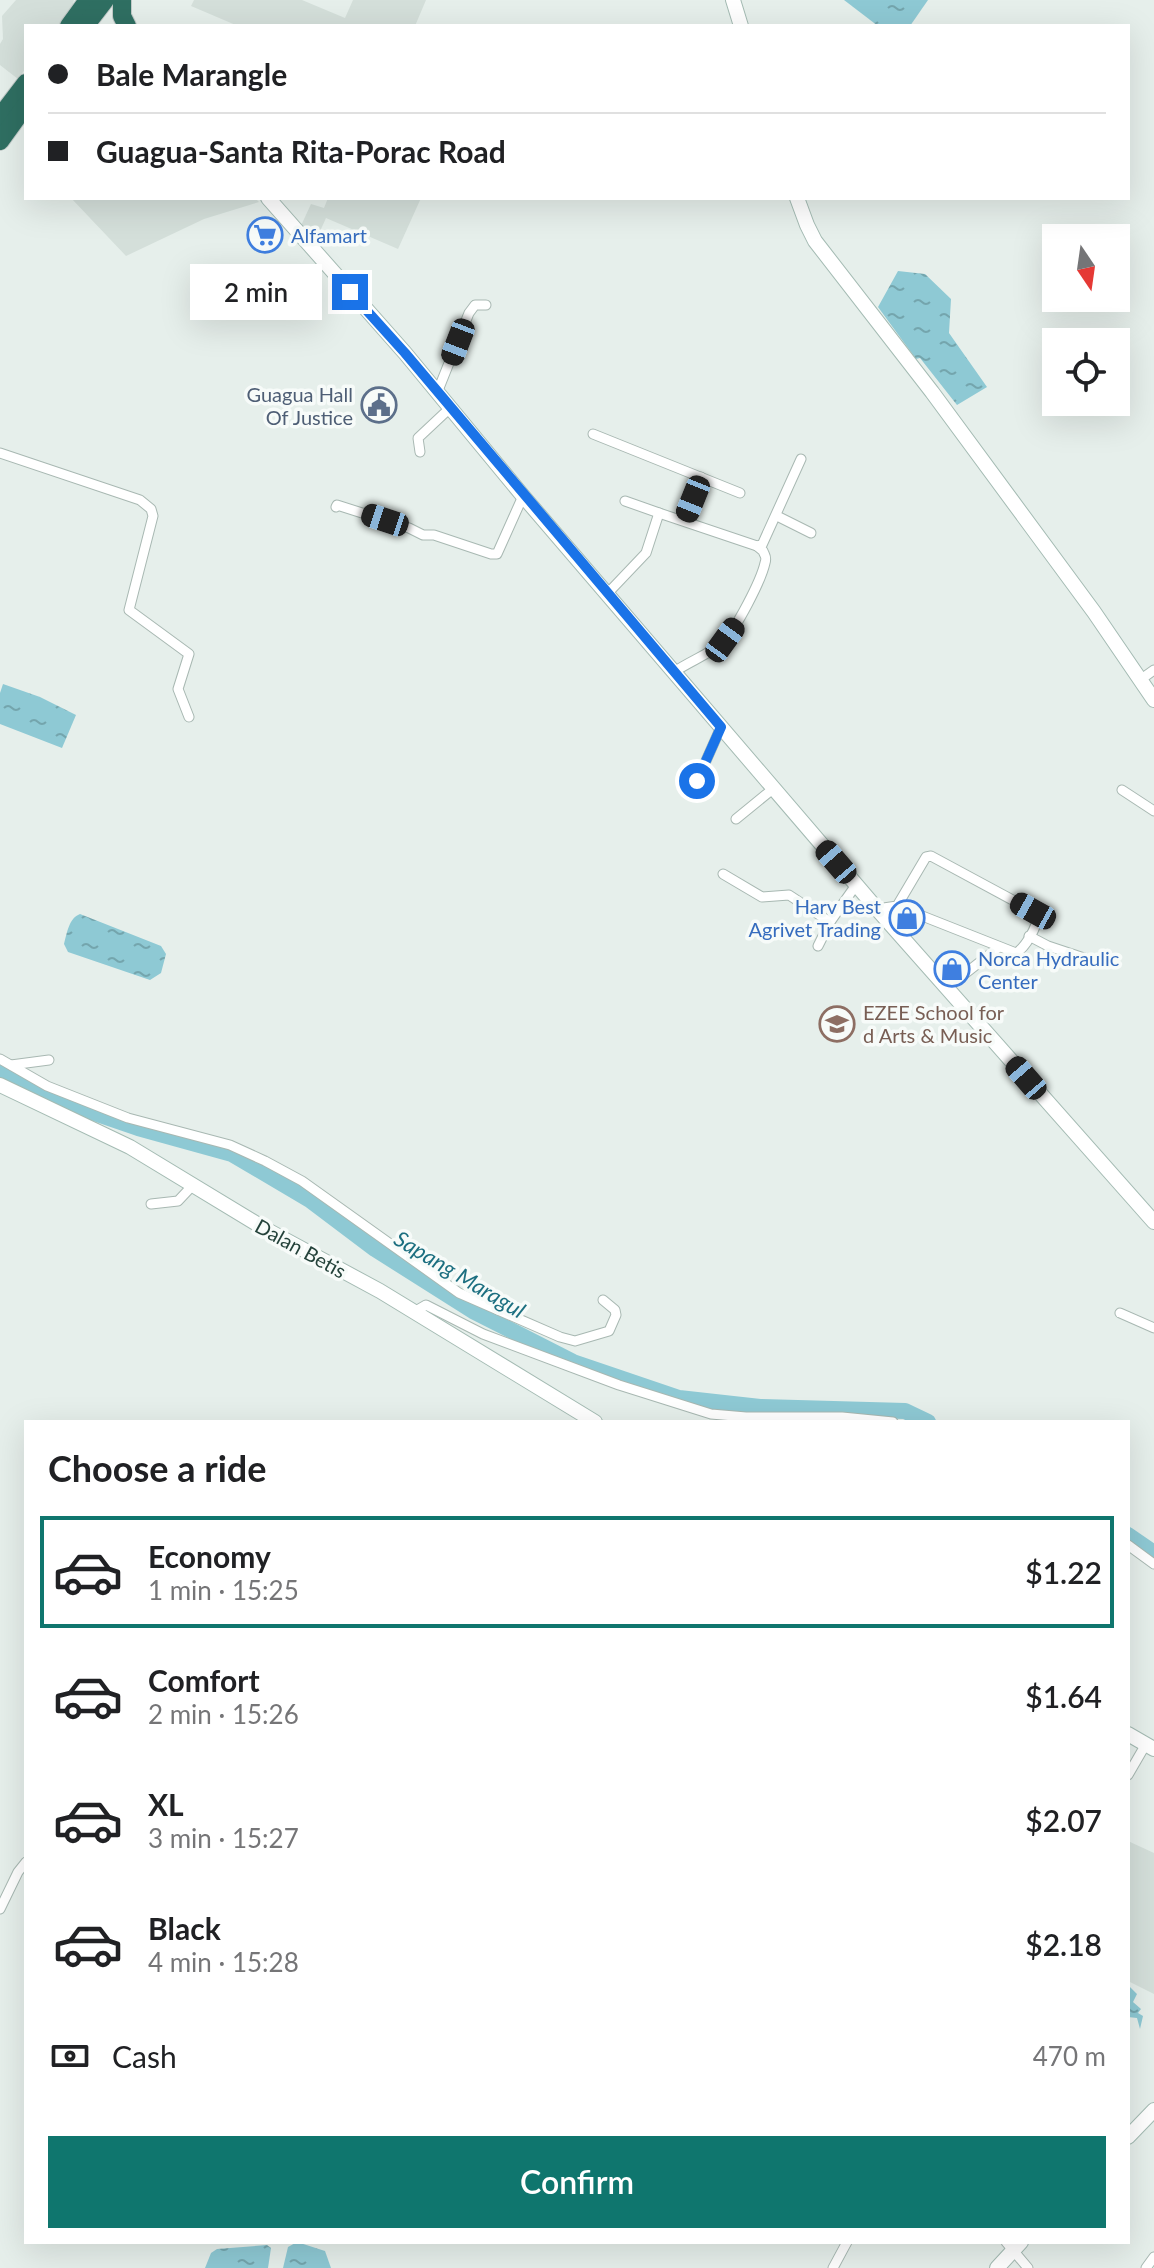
<!DOCTYPE html>
<html lang="en">
<head>
<meta charset="utf-8">
<style>
	:root { --surface:#fff; --page:#f6f6f6; --text:#202124; --muted:#757577; --line:#e0e0e0; --accent:#0f766e }
	body { margin:0; font-family:Lato,sans-serif; background:var(--page); color:var(--text); height:100vh; display:flex; flex-direction:column; font-size:30px; white-space:nowrap }
	* { box-sizing:border-box; margin:0 }
	p { font-size:26px; color:var(--muted) }
	.icon { flex:none; width:44px; height:44px; fill:none; stroke:currentColor; stroke-width:2; stroke-linecap:round; stroke-linejoin:round }
	.map { position:relative; flex:1; overflow:hidden }
	.drawer { position:absolute; left:24px; top:1420px; width:1106px; height:824px; display:flex; flex-direction:column; background:var(--surface); border-radius:0px; box-shadow:0 8px 32px #0002 }
	.drawer>* { flex:none }
	.hud { position:absolute; left:24px; top:24px; width:1106px; height:176px; border-radius:0px; box-shadow:0 8px 32px #0002; display:grid; align-content:center; height:176px; padding:0 24px; background:var(--surface) }
	.needle { width:52px; rotate:167deg }
	.fabs { position:absolute; left:1042px; top:224px; display:grid; gap:16px }
	.fabs a { display:grid; place-items:center; width:88px; height:88px; border-radius:0px; background:var(--surface); box-shadow:0 8px 32px #0002; font-size:40px }
	.end { position:absolute; width:36px; height:36px; margin:-18px; border:10px solid #1a73e8; background:#fff; box-shadow:0 0 0 4px #fff }
	.from { border-radius:50% }
	.bubble { position:absolute; height:56px; border-radius:0px; background:var(--surface); box-shadow:0 8px 32px #0002; font-size:26px; font-weight:600; line-height:56px; text-align:center }
	.car { position:absolute; width:24px; height:48px; margin:-24px -12px; border-radius:10px; box-shadow:0 0 6px 2px #0007; background:linear-gradient(#222 24%,#8ab4d8 0 40%,#222 0 76%,#8ab4d8 0 86%,#222 0) }
	.hud b { display:flex; align-items:center; gap:28px; height:76px; font-size:30px }
	.hud b+b { border-top:2px solid var(--line) }
	.hud i { width:20px; height:20px; background:var(--text) }
	ul { padding:0; list-style:none }
	li { display:flex; align-items:center; gap:24px; height:112px; margin:0 16px 12px; padding:0 8px; border:4px solid transparent; border-radius:0px }
	li div { flex:1 }
	li b { display:block; font-size:30px }
	li em { font-style:normal; font-weight:600 }
	li.selected { border-color:var(--accent) }
	li>.icon { width:72px; height:72px; stroke-width:1.5 }
	h2 { padding:0 24px; font-size:36px; line-height:96px }
	.pay { display:flex; align-items:center; gap:20px; height:88px; padding:0 24px; font-size:30px }
	.pay p { margin-inline-start:auto }
	.cta { display:flex; gap:16px; margin-top:auto; padding:16px 24px }
	.cta a { flex:1; height:92px; border-radius:0px; background:var(--accent); color:#fff; font-size:32px; font-weight:600; line-height:92px; text-align:center }
	.map>svg:first-child { display:block }
	.built { fill:#d4dfda }
	.water { fill:url(#water-ripples) }
	.lines { fill:none; stroke-linecap:round; stroke-linejoin:round }
	.river { stroke:#8ec9d4; stroke-width:16 }
	.street-casing { stroke:#a8b8b2; stroke-width:11 }
	.secondary-casing { stroke:#a4bbb3; stroke-width:16 }
	.highway-casing { stroke:#c2cac8; stroke-width:20 }
	.street { stroke:#fff; stroke-width:9 }
	.secondary { stroke:#fff; stroke-width:14 }
	.highway { stroke:#2f6f62; stroke-width:18 }
	.route { stroke:#1a73e8; stroke-width:10 }
	.labels { text-anchor:middle; dominant-baseline:central; stroke-width:7; stroke-linejoin:round; paint-order:stroke }
	.shop-label { font-size:20px; fill:#366cbe; stroke:#f7fbf9; text-anchor:start }
	.service-label { font-size:20px; fill:#4e5e75; stroke:#f7fbf9; text-anchor:end }
	.education-label { font-size:20px; fill:#785e54; stroke:#f7fbf9; text-anchor:start }
	.street-label { font-size:20px; fill:#24423a; stroke:#f7fbf9 }
	.water-label { font-size:22px; font-style:italic; fill:#1c6f80; stroke:#f7fbf9 }
</style>
</head>
<body>
<div class="map">
<svg width="1154" height="2268" viewBox="0 0 1154 2268">
	<defs>
		<pattern id="water-ripples" width="26" height="14" patternUnits="userSpaceOnUse" patternTransform="scale(2)"><rect width="26" height="14" fill="#8ec9d4"/><path d="M2 4q2-2 4 0t4 0M15 11q2-2 4 0t4 0" fill="none" stroke="#74a5ad"/></pattern>
	</defs>
	<rect width="100%" height="100%" fill="#e6efeb"/>
	<!-- built -->
	<g class="built">
		<path d="M 16,0 L 74,0 L 70,14 L 60,26 L 26,26 L 26,68 L 18,79 L 0,65 L 0,44 L 3,39 L 2,16 Z"/>
		<path d="M 194,0 L 302,0 L 345,18 L 353,0 L 426,0 L 415,26 L 238,26 L 191,6 Z"/>
		<path d="M 71,198 L 255,198 L 259,202 L 204,219 L 126,256 Z"/>
		<path d="M 328,198 L 421,198 L 398,249 L 326,218 L 317,238 L 299,230 L 311,204 L 324,208 Z"/>
		<path d="M 1128,1841 L 1154,1853 L 1154,1994 L 1128,1981 Z"/>
	</g>
	<!-- water -->
	<g class="water">
		<path d="M 844,0 L 928,0 L 910,26 L 878,26 Z"/>
		<path d="M 898,271 L 925,274 L 951,299 L 949,333 L 987,387 L 957,405 L 920,358 L 916,359 L 878,307 Z"/>
		<path d="M 3,684 L 40,697 L 76,715 L 62,748 L 0,724 L 0,693 Z"/>
		<path d="M 80,914 L 161,946 L 166,954 L 161,973 L 150,980 L 68,952 L 64,944 C 67,933 69,918 80,914 Z"/>
		<path d="M 1128,1985 L 1137,1994 L 1133,2002 L 1141,2009 L 1138,2013 L 1143,2016 L 1140,2029 L 1137,2018 L 1128,2017 Z"/>
		<path d="M 297,2242 L 325,2251 L 331,2268 L 283,2268 L 288,2247 Z"/>
		<path d="M 267,2245 L 271,2248 L 268,2268 L 205,2268 L 211,2253 L 217,2249 Z"/>
	</g>
	<g class="lines">
		<!-- river -->
		<g class="river">
			<path d="M 0,1071 L 62,1102 L 138,1128 L 232,1154 L 310,1200 L 375,1249 L 473,1311 L 573,1362 L 679,1398 L 760,1407 L 905,1411 L 928,1422"/>
			<path d="M 1128,1535 L 1154,1553"/>
		</g>
		<defs>
			<g id="street">
				<path d="M 437,393 L 469,313 L 475,305 L 486,305"/>
				<path d="M 593,434 L 740,493"/>
				<path d="M 420,452 L 418,438 L 450,408"/>
				<path d="M 0,453 L 140,500 L 151,509 L 153,516 L 129,610 L 189,654 L 178,689 L 189,717"/>
				<path d="M 625,501 L 659,513"/>
				<path d="M 336,507 L 337,505 L 409,528 L 423,535 L 434,535 L 491,554 L 497,554 L 523,496"/>
				<path d="M 777,516 L 811,533"/>
				<path d="M 684,520 L 701,477"/>
				<path d="M 607,594 L 646,553 L 659,513 L 757,546 L 762,545 L 801,459"/>
				<path d="M 674,672 C 690,661 710,654 723,642 C 736,629 761,581 765,563 C 767,557 765,556 763,551 L 757,546"/>
				<path d="M 1140,680 L 1154,670"/>
				<path d="M 697,781 L 721,727"/>
				<path d="M 1122,790 L 1154,811"/>
				<path d="M 736,819 L 774,788"/>
				<path d="M 723,874 L 762,897 L 789,895 L 830,922"/>
				<path d="M 877,909 L 897,906 L 1016,953 C 1026,947 1037,927 1038,915 L 1033,911 L 931,856 L 926,857 L 897,906"/>
				<path d="M 1029,936 L 1048,946 L 1087,959"/>
				<path d="M 818,946 L 830,922 L 856,885"/>
				<path d="M 948,987 L 999,947"/>
				<path d="M 0,1059 L 47,1086 L 128,1118 L 230,1145 L 265,1161 L 302,1181 L 459,1293 L 560,1337 L 575,1341 L 609,1331 L 616,1315 L 615,1310 L 603,1300"/>
				<path d="M 11,1065 L 49,1060"/>
				<path d="M 151,1204 L 178,1201 L 193,1185"/>
				<path d="M 414,1312 L 426,1305 L 483,1334 L 619,1385 L 711,1414 L 746,1417 L 842,1417 L 893,1422"/>
				<path d="M 1120,1313 L 1154,1328"/>
				<path d="M 1128,1545 L 1154,1564"/>
				<path d="M 1128,1775 L 1146,1744"/>
				<path d="M 0,1909 L 18,1872 L 26,1862"/>
				<path d="M 1006,2242 L 1028,2268"/>
				<path d="M 833,2268 L 847,2242"/>
				<path d="M 1146,2268 L 1154,2257"/>
			</g>
			<g id="secondary">
				<path d="M 733,0 L 741,26"/>
				<path d="M 268,198 L 405,353 L 523,496 L 877,909 L 1154,1222"/>
				<path d="M 797,198 L 807,225 L 815,241 L 932,392 L 1094,612 L 1154,700"/>
				<path d="M 0,1085 L 130,1147 L 267,1230 L 380,1291 L 595,1422"/>
				<path d="M 1128,1734 L 1154,1749"/>
				<path d="M 1128,2137 L 1154,2110"/>
				<path d="M 997,2268 L 1021,2242"/>
			</g>
			<g id="highway">
				<path d="M 122,0 L 122,16 L 127,26"/>
				<path d="M 69,26 L 88,0"/>
				<path d="M 85,26 L 105,0"/>
				<path d="M 0,117 L 26,83"/>
				<path d="M 0,141 L 26,105"/>
			</g>
		</defs>
		<!-- street casing -->
		<use href="#street" class="street-casing"/>
		<!-- secondary casing -->
		<use href="#secondary" class="secondary-casing"/>
		<!-- highway casing -->
		<use href="#highway" class="highway-casing"/>
		<!-- street -->
		<use href="#street" class="street"/>
		<!-- secondary -->
		<use href="#secondary" class="secondary"/>
		<!-- highway -->
		<use href="#highway" class="highway"/>
	</g>
	<g class="lines">
		<!-- route -->
		<path class="route" d="M 350,292 L 405,353 L 721,727 L 697,781"/>
	</g>
	<!-- icons -->
	<defs>
		<symbol id="supermarket-ring" viewBox="-11 -11 22 22"><circle r="9.5" fill="#f7fbf9" stroke="#3f7fe0" stroke-width="1.5"/><path d="M-6-5.5h2.5l.6 2H6L4.5 2H-2.5L-4.4-4H-6ZM-1.5 3.2a1.3 1.3 0 1 0 .1 0ZM3 3.2a1.3 1.3 0 1 0 .1 0Z" fill="#3f7fe0"/></symbol>
		<symbol id="civic-ring" viewBox="-11 -11 22 22"><circle r="9.5" fill="#f7fbf9" stroke="#5c6f8a" stroke-width="1.5"/><path d="M-.6-6.5H3V-4.5H.6V-3L4-1V1h2V6H-6V1h2V-1L-.6-3ZM-1.2 2.5V6h2.4V2.5Z" fill="#5c6f8a"/></symbol>
		<symbol id="shop-ring" viewBox="-11 -11 22 22"><circle r="9.5" fill="#f7fbf9" stroke="#3f7fe0" stroke-width="1.5"/><path d="M-5-2.5h2.3a2.7 3.5 0 0 1 5.4 0H5L5.5 6h-11ZM-1.5-2.5h3a1.5 2.3 0 0 0-3 0Z" fill="#3f7fe0"/></symbol>
		<symbol id="school-ring" viewBox="-11 -11 22 22"><circle r="9.5" fill="#f7fbf9" stroke="#8d6e63" stroke-width="1.5"/><path d="M0-5L7-2L0 1L-7-2ZM-4 1L0 2.5L4 1V4Q0 6-4 4Z" fill="#8d6e63"/></symbol>
	</defs>
	<g fill-rule="evenodd">
		<use href="#supermarket-ring" x="245" y="215" width="40" height="40"/>
		<use href="#civic-ring" x="359" y="385" width="40" height="40"/>
		<use href="#shop-ring" x="887" y="898" width="40" height="40"/>
		<use href="#shop-ring" x="932" y="949" width="40" height="40"/>
		<use href="#school-ring" x="817" y="1004" width="40" height="40"/>
	</g>
	<g class="labels">
		<!-- shop labels -->
		<g class="shop-label">
			<text x="291" y="235">Alfamart</text>
			<text x="881" y="906" text-anchor="end">Harv Best<tspan x="881" dy="23">Agrivet Trading</tspan></text>
			<text x="978" y="958">Norca Hydraulic<tspan x="978" dy="23">Center</tspan></text>
		</g>
		<!-- service labels -->
		<g class="service-label">
			<text x="353" y="394">Guagua Hall<tspan x="353" dy="23">Of Justice</tspan></text>
		</g>
		<!-- education labels -->
		<g class="education-label">
			<text x="863" y="1012">EZEE School for<tspan x="863" dy="23">d Arts &amp; Music</tspan></text>
		</g>
		<!-- street labels -->
		<g class="street-label">
			<text transform="translate(301 1248) rotate(29)">Dalan Betis</text>
		</g>
		<!-- water labels -->
		<g class="water-label">
			<text transform="translate(460 1274) rotate(31)">Sapang Maragul</text>
		</g>
	</g>
</svg>
<div class="fabs">
<a><svg class="needle" viewBox="-14 -14 28 28"><path d="M0-13l5 13h-10z" fill="#e53935"/><path d="M0 13l5-13h-10z" fill="#757577"/></svg></a>
<a><svg class="icon" aria-label="locate" viewBox="0 0 24 24"><circle cx="12" cy="12" r="6"/><path d="M12 2v4M12 18v4M2 12h4M18 12h4"/></svg></a>
</div>
<i class="end from" style="left:697px;top:781px"></i>
<i class="end" style="left:350px;top:292px"></i>
<div class="bubble" style="left:190px;top:264px;width:132px">2 min</div>
<i class="car" style="left:458px;top:342px;rotate:201deg"></i>
<i class="car" style="left:693px;top:499px;rotate:202deg"></i>
<i class="car" style="left:385px;top:520px;rotate:288deg"></i>
<i class="car" style="left:725px;top:640px;rotate:36deg"></i>
<i class="car" style="left:836px;top:862px;rotate:319deg"></i>
<i class="car" style="left:1033px;top:911px;rotate:299deg"></i>
<i class="car" style="left:1026px;top:1078px;rotate:319deg"></i>
<div class="hud">
<b><i class="from"></i>Bale Marangle</b>
<b><i></i>Guagua-Santa Rita-Porac Road</b>
</div>
<section class="drawer">
<h2>Choose a ride</h2>
<ul>
<li class="selected"><svg class="icon" aria-label="car" viewBox="0 0 24 24"><path d="M5 17H2v-5l4-1 3-4h7l3 4 3 1v5h-3M9 17h6M6 11h13"/><circle cx="7" cy="17" r="2"/><circle cx="17" cy="17" r="2"/></svg><div><b>Economy</b><p>1 min · 15:25</p></div><em>$1.22</em></li>
<li><svg class="icon" aria-label="car" viewBox="0 0 24 24"><path d="M5 17H2v-5l4-1 3-4h7l3 4 3 1v5h-3M9 17h6M6 11h13"/><circle cx="7" cy="17" r="2"/><circle cx="17" cy="17" r="2"/></svg><div><b>Comfort</b><p>2 min · 15:26</p></div><em>$1.64</em></li>
<li><svg class="icon" aria-label="car" viewBox="0 0 24 24"><path d="M5 17H2v-5l4-1 3-4h7l3 4 3 1v5h-3M9 17h6M6 11h13"/><circle cx="7" cy="17" r="2"/><circle cx="17" cy="17" r="2"/></svg><div><b>XL</b><p>3 min · 15:27</p></div><em>$2.07</em></li>
<li><svg class="icon" aria-label="car" viewBox="0 0 24 24"><path d="M5 17H2v-5l4-1 3-4h7l3 4 3 1v5h-3M9 17h6M6 11h13"/><circle cx="7" cy="17" r="2"/><circle cx="17" cy="17" r="2"/></svg><div><b>Black</b><p>4 min · 15:28</p></div><em>$2.18</em></li>
</ul>
<div class="pay"><svg class="icon" aria-label="cash" viewBox="0 0 24 24"><path d="M3 7h18v10H3z"/><circle cx="12" cy="12" r="2"/></svg>Cash<p>470 m</p></div>
<div class="cta"><a>Confirm</a></div>
</section>
</div>
</body>
</html>
